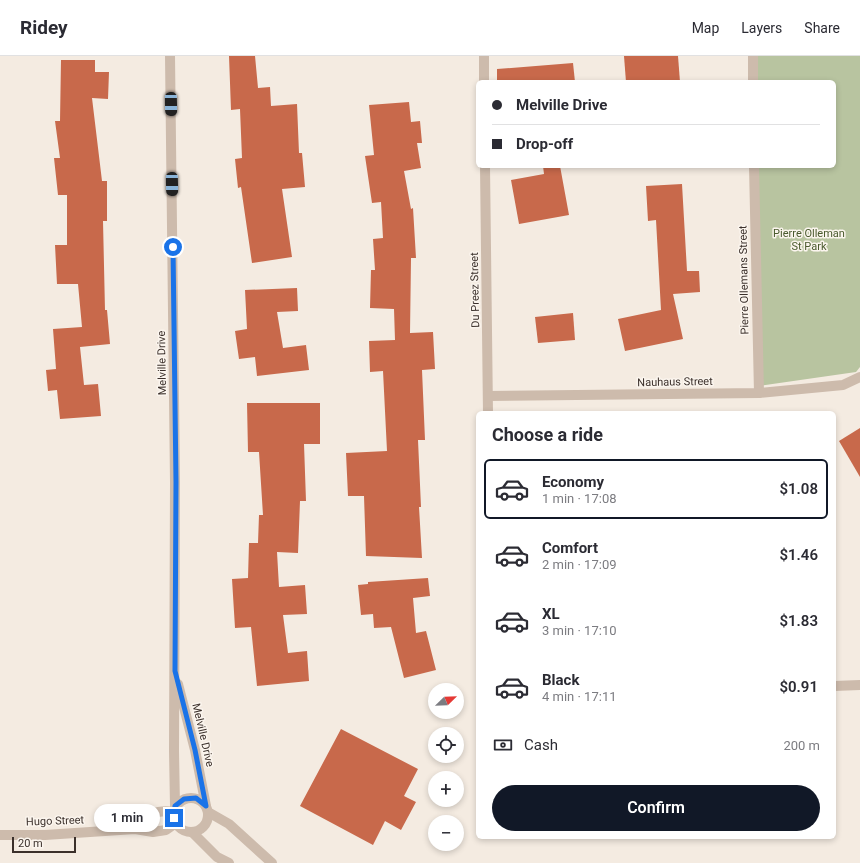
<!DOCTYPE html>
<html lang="en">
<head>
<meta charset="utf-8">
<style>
	:root { --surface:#fff; --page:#f7f7f7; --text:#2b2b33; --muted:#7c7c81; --line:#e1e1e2; --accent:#111827 }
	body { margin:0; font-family:Roboto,sans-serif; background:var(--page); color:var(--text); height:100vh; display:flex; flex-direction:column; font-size:15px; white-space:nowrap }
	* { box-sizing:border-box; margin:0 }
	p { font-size:13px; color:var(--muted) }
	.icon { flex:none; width:22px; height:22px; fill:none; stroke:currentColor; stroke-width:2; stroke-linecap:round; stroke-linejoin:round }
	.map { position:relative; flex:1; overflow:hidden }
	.side { position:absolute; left:476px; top:355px; width:360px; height:428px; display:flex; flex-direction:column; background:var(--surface); border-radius:6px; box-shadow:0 2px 6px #0003 }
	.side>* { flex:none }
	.banner { position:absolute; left:476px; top:24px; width:360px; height:88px; border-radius:6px; box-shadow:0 2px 6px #0003; display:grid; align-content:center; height:88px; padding:0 16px; background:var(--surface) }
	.needle { width:26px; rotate:67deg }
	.controls { position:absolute; left:428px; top:627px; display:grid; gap:8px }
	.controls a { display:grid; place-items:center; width:36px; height:36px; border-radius:50%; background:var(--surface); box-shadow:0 2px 6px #0003; font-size:20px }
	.scale { position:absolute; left:12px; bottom:10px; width:64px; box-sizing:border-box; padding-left:4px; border:2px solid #3b302b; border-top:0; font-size:11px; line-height:14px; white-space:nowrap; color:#3b302b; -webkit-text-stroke:3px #fbf5ee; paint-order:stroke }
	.end { position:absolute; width:18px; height:18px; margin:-9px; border:5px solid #1a73e8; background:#fff; box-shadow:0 0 0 2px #fff }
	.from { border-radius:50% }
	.bubble { position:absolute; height:28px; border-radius:14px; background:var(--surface); box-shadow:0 2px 6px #0003; font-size:13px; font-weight:600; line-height:28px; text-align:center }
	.car { position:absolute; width:12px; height:24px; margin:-12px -6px; border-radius:5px; box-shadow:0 0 3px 1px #0007; background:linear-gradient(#222 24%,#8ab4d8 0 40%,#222 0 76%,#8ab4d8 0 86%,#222 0) }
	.banner b { display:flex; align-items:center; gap:14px; height:38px; font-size:15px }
	.banner b+b { border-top:1px solid var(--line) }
	.banner i { width:10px; height:10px; background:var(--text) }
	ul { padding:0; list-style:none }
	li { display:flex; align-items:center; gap:12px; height:60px; margin:0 8px 6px; padding:0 8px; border:2px solid transparent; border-radius:6px }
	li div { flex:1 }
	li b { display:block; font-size:15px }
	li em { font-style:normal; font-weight:600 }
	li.active { border-color:var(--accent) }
	li>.icon { width:36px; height:36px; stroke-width:1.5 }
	h2 { padding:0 16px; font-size:18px; line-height:48px }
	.pay { display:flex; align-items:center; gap:10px; height:44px; padding:0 16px; font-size:15px }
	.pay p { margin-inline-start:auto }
	.cta { display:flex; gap:8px; margin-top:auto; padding:8px 16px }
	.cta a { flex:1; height:46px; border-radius:24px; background:var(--accent); color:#fff; font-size:16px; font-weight:600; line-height:46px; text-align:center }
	header { display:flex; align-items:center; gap:24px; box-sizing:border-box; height:56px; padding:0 20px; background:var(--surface); border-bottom:1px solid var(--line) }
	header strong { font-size:19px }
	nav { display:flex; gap:22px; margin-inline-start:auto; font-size:14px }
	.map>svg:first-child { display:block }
	.green { fill:#b8c4a0 }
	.building { fill:#c8694b }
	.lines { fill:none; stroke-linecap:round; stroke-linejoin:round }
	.minor { stroke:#cdbbac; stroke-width:10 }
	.route { stroke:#1a73e8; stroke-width:5 }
	.labels { text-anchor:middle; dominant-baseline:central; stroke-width:3; stroke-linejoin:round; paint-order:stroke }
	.park-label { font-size:11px; fill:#4a5a2e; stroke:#fbf5ee }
	.street-label { font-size:11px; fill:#3b302b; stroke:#fbf5ee }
</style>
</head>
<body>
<header>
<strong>Ridey</strong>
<nav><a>Map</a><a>Layers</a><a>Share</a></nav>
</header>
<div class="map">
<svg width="860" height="807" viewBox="0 0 860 807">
	<rect width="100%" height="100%" fill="#f4ebe1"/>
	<!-- green -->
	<path class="green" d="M 757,0 L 860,0 L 860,311 L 856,316 L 759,330 L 758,110 L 834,110 L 834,26 L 758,26 Z"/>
	<!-- building -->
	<g class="building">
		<path d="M 229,0 L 255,0 L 258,32 L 270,31 L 271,50 L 297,48 L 299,97 L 302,97 L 305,131 L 282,133 L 292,201 L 252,207 L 241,131 L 238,132 L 235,103 L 242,102 L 240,53 L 231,54 Z"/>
		<path d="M 624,0 L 678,0 L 680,26 L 626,26 Z"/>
		<path d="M 61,4 L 95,4 L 95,16 L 109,16 L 108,43 L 92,42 L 102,125 L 107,125 L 107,165 L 103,165 L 105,254 L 107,254 L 110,288 L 80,291 L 84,329 L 98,328 L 101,360 L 60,363 L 57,334 L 48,335 L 46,314 L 56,313 L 53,273 L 82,271 L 78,228 L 57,228 L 55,189 L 67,189 L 67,139 L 58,139 L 54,102 L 60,102 L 55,65 L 60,65 Z"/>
		<path d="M 573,7 L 575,26 L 497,26 L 497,13 Z"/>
		<path d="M 409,46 L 411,66 L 420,65 L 422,87 L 417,87 L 421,112 L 404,115 L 411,153 L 413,152 L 416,202 L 411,202 L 410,277 L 433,276 L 435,313 L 422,314 L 425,384 L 418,384 L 421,451 L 419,451 L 422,502 L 366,500 L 364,440 L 348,440 L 346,397 L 387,395 L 383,315 L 370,316 L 369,285 L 395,284 L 394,253 L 370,252 L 371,214 L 375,214 L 373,183 L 383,182 L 381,146 L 372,147 L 365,100 L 374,99 L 369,49 Z"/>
		<path d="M 543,110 L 560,110 L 569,159 L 519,168 L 511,124 L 544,118 Z"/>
		<path d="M 682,128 L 687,215 L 699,215 L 700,236 L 673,238 L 683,283 L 625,295 L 618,263 L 661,254 L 656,164 L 648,165 L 646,130 Z"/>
		<path d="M 297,232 L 298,255 L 277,256 L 283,292 L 306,289 L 309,314 L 257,320 L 255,301 L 239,303 L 235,275 L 247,273 L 245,234 Z"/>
		<path d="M 573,257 L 575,284 L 538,287 L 535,261 Z"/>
		<path d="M 247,347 L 320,347 L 320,388 L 304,388 L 306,445 L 300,445 L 298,497 L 277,496 L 279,531 L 305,529 L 307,558 L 283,559 L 288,597 L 307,595 L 309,625 L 257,630 L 251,571 L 235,572 L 232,523 L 248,522 L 249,487 L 258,487 L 259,459 L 263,459 L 259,396 L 248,396 Z"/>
		<path d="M 860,372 L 860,421 L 839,385 Z"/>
		<path d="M 428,522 L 430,540 L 413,542 L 416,577 L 426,575 L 436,614 L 404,622 L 391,571 L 374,572 L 373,558 L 361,559 L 358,529 L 368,528 L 368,526 Z"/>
		<path d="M 341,673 L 418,713 L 404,740 L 416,746 L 401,774 L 385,765 L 373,789 L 300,750 Z"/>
	</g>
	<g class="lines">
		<!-- minor -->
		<g class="minor">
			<path d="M 170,0 L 175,426 L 174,695 L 175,750"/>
			<path d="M 484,0 L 484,26"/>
			<path d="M 753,0 L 753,26"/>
			<path d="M 485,110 L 488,357"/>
			<path d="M 754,110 L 759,337"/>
			<path d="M 488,340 L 759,337 L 843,329 L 860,321"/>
			<path d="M 178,628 L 195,694 L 206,750"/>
			<path d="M 834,630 L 860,629"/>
			<circle cx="191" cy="759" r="17"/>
			<path d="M 208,756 L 229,768 L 272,807"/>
			<path d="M 135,773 C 148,760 154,753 174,756"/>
			<path d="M 192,776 L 217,801 L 229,807"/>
			<path d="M 0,779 L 45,779 L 135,773 L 153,776 L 166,774 L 176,767"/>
		</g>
	</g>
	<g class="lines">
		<!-- route -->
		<path class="route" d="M 173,191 L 176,426 L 175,615 L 195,694 L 206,750 L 196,742 L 184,743 L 175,750 L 174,762"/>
	</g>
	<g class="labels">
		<!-- park labels -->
		<g class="park-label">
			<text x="809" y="177">Pierre Olleman<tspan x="809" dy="13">St Park</tspan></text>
		</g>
		<!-- street labels -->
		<g class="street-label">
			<text transform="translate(744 224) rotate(-91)">Pierre Ollemans Street</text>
			<text transform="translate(475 234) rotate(-91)">Du Preez Street</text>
			<text transform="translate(162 307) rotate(-91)">Melville Drive</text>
			<text transform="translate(675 326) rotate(-1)">Nauhaus Street</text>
			<text transform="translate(203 679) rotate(77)">Melville Drive</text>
			<text transform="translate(55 765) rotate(-2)">Hugo Street</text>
		</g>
	</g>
</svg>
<div class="controls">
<a><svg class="needle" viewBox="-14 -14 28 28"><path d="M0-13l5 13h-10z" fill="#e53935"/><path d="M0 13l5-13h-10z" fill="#7c7c81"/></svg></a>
<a><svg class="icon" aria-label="locate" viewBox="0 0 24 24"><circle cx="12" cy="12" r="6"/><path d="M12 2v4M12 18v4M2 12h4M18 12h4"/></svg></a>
<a>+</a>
<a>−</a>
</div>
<div class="scale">20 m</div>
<i class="end from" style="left:173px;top:191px"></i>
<i class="end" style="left:174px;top:762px"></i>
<div class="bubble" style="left:94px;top:748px;width:66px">1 min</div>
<i class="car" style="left:171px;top:48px;rotate:179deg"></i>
<i class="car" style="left:172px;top:128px;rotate:179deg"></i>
<div class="banner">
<b><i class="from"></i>Melville Drive</b>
<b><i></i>Drop-off</b>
</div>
<section class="side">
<h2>Choose a ride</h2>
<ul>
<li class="active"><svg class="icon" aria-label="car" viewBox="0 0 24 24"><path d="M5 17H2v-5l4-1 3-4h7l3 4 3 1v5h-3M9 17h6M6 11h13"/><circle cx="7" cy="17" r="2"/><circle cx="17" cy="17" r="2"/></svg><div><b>Economy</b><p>1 min · 17:08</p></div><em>$1.08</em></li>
<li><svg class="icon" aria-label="car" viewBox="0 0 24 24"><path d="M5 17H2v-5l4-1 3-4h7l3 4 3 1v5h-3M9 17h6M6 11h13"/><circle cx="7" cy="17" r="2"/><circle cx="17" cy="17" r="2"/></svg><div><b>Comfort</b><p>2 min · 17:09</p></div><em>$1.46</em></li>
<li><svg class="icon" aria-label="car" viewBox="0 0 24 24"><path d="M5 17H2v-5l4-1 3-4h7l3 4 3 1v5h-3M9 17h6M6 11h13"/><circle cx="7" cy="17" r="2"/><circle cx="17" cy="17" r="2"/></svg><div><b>XL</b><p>3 min · 17:10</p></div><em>$1.83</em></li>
<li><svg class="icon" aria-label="car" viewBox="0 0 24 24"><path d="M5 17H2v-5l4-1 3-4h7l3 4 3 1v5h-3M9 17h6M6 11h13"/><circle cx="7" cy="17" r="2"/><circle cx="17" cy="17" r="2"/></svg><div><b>Black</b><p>4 min · 17:11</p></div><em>$0.91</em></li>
</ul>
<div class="pay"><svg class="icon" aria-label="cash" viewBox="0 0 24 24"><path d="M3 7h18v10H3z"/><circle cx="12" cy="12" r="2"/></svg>Cash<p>200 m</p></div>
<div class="cta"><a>Confirm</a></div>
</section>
</div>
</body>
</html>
